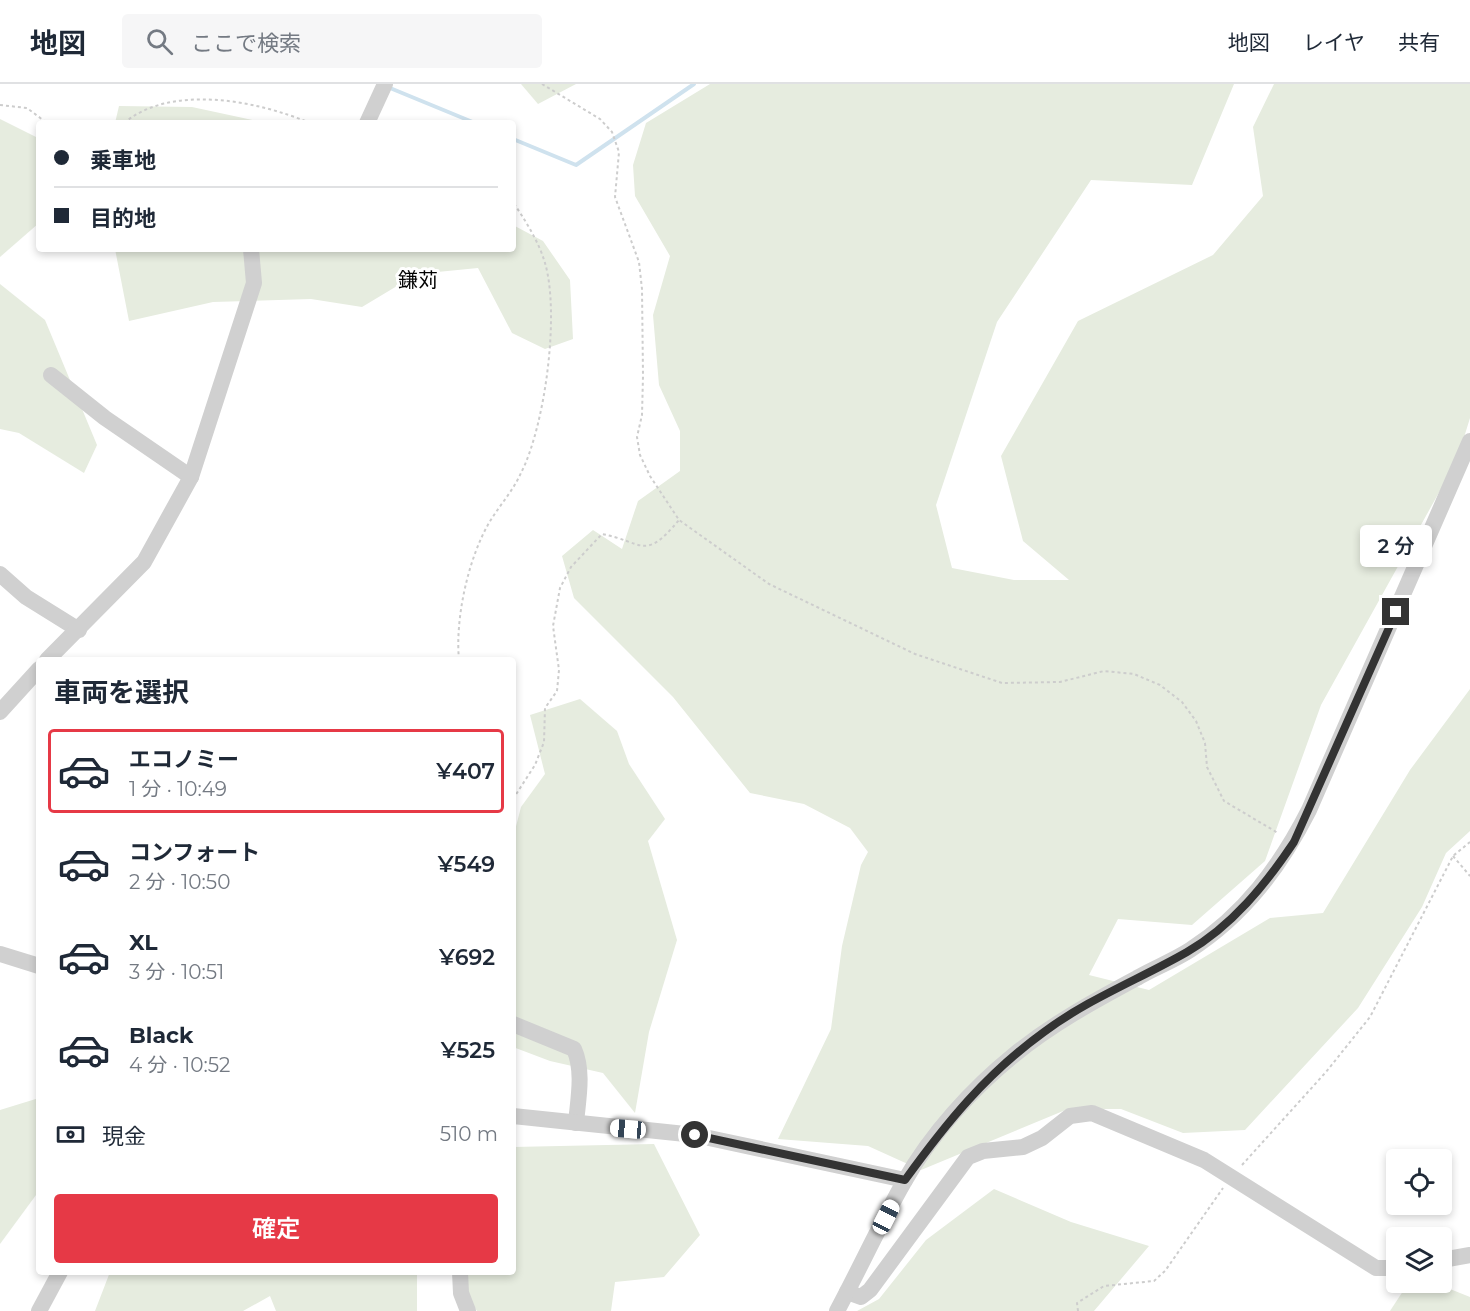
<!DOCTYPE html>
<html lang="ja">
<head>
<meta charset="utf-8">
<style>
	:root { --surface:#fff; --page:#f6f6f7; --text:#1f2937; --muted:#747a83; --line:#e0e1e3; --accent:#e63946 }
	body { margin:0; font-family:Montserrat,"Noto Sans JP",sans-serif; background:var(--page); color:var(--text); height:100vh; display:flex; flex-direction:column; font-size:22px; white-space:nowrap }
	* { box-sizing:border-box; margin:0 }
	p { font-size:20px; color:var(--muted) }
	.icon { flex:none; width:33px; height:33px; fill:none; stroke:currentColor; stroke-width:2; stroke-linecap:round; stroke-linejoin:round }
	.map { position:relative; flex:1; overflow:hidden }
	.details { position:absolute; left:36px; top:573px; width:480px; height:618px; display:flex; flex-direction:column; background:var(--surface); border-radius:6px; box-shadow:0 3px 9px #0003 }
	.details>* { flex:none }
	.top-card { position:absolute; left:36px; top:36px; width:480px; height:132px; border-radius:6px; box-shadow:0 3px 9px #0003; display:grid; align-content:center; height:132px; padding:0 18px; background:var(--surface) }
	.buttons { position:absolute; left:1386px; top:1065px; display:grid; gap:12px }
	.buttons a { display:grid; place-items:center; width:66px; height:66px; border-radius:6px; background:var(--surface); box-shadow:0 3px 9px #0003; font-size:30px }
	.end { position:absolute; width:27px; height:27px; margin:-14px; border:8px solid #333; background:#fff; box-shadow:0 0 0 3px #fff }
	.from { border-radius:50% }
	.bubble { position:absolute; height:42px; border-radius:6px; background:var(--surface); box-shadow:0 3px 9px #0003; font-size:20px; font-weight:600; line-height:42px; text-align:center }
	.car { position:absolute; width:18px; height:36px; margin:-18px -9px; border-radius:8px; box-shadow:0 0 4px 2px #0007; background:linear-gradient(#fff 24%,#345 0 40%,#fff 0 76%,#345 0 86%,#fff 0) }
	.top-card b { display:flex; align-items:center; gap:21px; height:57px; font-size:22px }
	.top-card b+b { border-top:2px solid var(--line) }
	.top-card i { width:15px; height:15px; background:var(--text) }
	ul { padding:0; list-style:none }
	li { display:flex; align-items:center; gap:18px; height:84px; margin:0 12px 9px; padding:0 6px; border:3px solid transparent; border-radius:6px }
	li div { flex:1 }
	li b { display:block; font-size:22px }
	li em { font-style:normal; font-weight:600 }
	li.active { border-color:var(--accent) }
	li>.icon { width:54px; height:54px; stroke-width:1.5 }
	h2 { padding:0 18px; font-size:27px; line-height:72px }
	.pay { display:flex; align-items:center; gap:15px; height:66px; padding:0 18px; font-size:22px }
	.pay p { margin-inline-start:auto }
	.action { display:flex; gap:12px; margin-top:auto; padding:12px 18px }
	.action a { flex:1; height:69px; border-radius:6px; background:var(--accent); color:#fff; font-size:24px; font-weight:600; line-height:69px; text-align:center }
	header { display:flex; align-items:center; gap:36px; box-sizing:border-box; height:84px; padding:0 30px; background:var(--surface); border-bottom:2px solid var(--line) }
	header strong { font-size:28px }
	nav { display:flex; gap:33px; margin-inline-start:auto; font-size:21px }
	.search { width:420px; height:54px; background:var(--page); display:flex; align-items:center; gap:15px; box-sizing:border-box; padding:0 21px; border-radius:6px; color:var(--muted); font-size:22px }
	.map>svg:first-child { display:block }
	.green { fill:#e6ecdf }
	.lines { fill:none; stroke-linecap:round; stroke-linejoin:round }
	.stream { stroke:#cfe2ee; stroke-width:4 }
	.path { stroke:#cdcdcd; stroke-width:2; stroke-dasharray:3 3; stroke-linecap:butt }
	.minor { stroke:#d0d0d0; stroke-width:16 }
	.route { stroke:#333; stroke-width:8 }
	.labels { text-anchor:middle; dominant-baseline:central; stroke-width:6; stroke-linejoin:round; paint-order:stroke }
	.quarter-label { font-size:20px; fill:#000; stroke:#fff }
</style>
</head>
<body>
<header>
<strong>地図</strong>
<div class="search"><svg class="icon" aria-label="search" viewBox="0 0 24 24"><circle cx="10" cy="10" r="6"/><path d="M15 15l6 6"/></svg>ここで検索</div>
<nav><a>地図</a><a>レイヤ</a><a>共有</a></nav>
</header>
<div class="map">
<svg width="1470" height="1227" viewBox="0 0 1470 1227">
	<rect width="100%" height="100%" fill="#fff"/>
	<!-- green -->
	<g class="green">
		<path d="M 521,0 L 576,0 L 538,20 Z"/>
		<path d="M 710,0 L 1234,0 L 1192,101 L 1091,96 L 997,238 L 936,421 L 952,484 L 1014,496 L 1069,496 L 1023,457 L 1001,372 L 1078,237 L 1213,171 L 1263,112 L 1253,43 L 1274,0 L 1470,0 L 1470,334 L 1457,376 L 1321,621 L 1265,777 L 1192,841 L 1118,835 L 1089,891 L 1149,906 L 1270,834 L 1323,829 L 1410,686 L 1470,605 L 1470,747 L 1446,769 L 1422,823 L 1358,924 L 1245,1046 L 1183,1049 L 1121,1025 L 1068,1025 L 921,1086 L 868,1062 L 778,1055 L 831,945 L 842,862 L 861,781 L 868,768 L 850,744 L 804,720 L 750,709 L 673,613 L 574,514 L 562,472 L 593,446 L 622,465 L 638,417 L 680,387 L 680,347 L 659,301 L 653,231 L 670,172 L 635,112 L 633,81 L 646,39 Z"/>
		<path d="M 119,22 L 192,23 L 266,39 L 115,39 Z"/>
		<path d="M 0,35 L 38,54 L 39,58 L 39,139 L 0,173 Z"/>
		<path d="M 513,141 L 543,157 L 570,196 L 573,255 L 545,265 L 512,249 L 478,184 L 417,190 L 362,223 L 311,215 L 213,218 L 129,237 L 115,165 L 513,165 Z"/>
		<path d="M 0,200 L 45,236 L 97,361 L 84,389 L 19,349 L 0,345 Z"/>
		<path d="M 580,615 L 617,647 L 629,680 L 665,735 L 648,757 L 677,856 L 649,948 L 635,1029 L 603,989 L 550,977 L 513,963 L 513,754 L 521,723 L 545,690 L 530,631 Z"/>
		<path d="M 39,1014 L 39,1107 L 0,1160 L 0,1026 Z"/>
		<path d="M 654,1060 L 700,1151 L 664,1193 L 615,1198 L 611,1227 L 477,1227 L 451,1188 L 513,1188 L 513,1063 Z"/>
		<path d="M 994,1105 L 1071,1138 L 1149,1162 L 1094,1227 L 857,1227 L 879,1215 L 926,1156 Z"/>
		<path d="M 110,1188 L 417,1188 L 417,1227 L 276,1227 L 270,1212 L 243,1227 L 95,1227 Z"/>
		<path d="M 1409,1198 L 1435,1199 L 1470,1213 L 1470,1227 L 1390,1227 Z"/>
	</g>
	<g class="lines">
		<!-- stream -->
		<g class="stream">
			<path d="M 390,4 L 475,39"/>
			<path d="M 513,55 L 576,81 L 694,0"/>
		</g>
		<!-- path -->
		<g class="path">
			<path d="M 542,0 L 600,35 L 612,48 L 619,68 L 615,113 L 639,178 L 642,205 L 643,292 L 642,331 L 637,353 L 640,371 L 650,392 L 679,436 L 769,500 L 915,570 L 1002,599 L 1060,598 L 1104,587 L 1134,590 L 1160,601 L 1182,618 L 1196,637 L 1205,659 L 1207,683 L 1224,717 L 1278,749"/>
			<path d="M 0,21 L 27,24 L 47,39"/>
			<path d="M 124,39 C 171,0 255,16 310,39"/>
			<path d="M 459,576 C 455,535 468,475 489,439 C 499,422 513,407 521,389 C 545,342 560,230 545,179 C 539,158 525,136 513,118"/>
			<path d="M 513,715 L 535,681 L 544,658 L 545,624 L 557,607 L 559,586 L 553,542 L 560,504 L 571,483 L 602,450 C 644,458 644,478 679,436"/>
			<path d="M 513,725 L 513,778"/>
			<path d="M 1453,772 L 1470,792"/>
			<path d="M 1242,1081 L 1326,988 L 1370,933 L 1453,772 L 1470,758"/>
			<path d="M 1078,1227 L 1077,1219 L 1104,1202 L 1154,1197 L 1165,1187 L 1223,1104"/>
		</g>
		<!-- minor -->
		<g class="minor">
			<path d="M 367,39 L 385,0"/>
			<path d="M 51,291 L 105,334 L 191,393"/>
			<path d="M 0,490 L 26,513 L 79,546"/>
			<path d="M 47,576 L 144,478 L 191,393 L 254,199 L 251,165"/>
			<path d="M 0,628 L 39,585"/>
			<path d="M 0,870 L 39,882"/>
			<path d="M 513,940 L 574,965 C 584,987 578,1016 576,1039"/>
			<path d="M 513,1032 L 695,1051 L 905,1096"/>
			<path d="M 1442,1176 L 1470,1171"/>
			<path d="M 460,1188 L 461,1209 L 468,1227"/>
			<path d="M 847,1208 L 861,1213 L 870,1206 L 968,1073 L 983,1067 L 1023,1063 L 1042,1054 L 1070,1032 L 1092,1029 L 1204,1076 L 1376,1184 L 1396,1184"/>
			<path d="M 39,1227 L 60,1188"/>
			<path d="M 837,1227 C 860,1184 880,1140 904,1098 C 931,1050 972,1005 1014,971 C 1052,940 1094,917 1137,894 C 1154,884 1173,877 1190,866 C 1244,831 1280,783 1309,726 L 1470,357"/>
		</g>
	</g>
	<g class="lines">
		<!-- route -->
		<path class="route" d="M 695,1051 L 905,1096 C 947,1038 986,990 1044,948 C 1088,915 1140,895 1187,868 C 1232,842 1266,800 1294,758 L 1396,528"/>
	</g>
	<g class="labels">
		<!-- quarter labels -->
		<g class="quarter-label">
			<text x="418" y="196">鎌苅</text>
		</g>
	</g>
</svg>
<div class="buttons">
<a><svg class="icon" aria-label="locate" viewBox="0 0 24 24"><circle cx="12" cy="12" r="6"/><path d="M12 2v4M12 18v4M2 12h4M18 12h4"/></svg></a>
<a><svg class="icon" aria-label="layers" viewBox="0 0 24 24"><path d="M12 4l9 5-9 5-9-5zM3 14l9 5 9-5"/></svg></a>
</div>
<i class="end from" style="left:695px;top:1051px"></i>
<i class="end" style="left:1396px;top:528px"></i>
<div class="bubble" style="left:1360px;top:441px;width:72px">2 分</div>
<i class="car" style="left:628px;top:1045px;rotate:275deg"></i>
<i class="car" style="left:886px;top:1133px;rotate:27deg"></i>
<div class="top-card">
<b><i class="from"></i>乗車地</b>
<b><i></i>目的地</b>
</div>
<section class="details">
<h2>車両を選択</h2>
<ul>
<li class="active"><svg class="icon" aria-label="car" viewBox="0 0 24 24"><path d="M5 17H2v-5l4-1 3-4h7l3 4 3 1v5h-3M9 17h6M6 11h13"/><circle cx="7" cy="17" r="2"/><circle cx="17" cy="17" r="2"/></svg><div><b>エコノミー</b><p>1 分 · 10:49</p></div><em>¥407</em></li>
<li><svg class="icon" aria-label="car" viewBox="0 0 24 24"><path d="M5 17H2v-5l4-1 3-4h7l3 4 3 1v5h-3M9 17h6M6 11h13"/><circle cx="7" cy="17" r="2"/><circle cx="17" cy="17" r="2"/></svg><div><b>コンフォート</b><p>2 分 · 10:50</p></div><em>¥549</em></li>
<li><svg class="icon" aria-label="car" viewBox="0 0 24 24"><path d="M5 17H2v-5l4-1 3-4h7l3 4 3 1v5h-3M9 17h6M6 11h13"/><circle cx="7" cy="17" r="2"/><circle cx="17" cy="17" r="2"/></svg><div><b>XL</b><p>3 分 · 10:51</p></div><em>¥692</em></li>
<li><svg class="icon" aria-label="car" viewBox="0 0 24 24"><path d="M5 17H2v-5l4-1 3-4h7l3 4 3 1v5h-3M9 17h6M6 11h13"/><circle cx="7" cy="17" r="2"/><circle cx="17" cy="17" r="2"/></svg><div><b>Black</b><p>4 分 · 10:52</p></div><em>¥525</em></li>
</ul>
<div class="pay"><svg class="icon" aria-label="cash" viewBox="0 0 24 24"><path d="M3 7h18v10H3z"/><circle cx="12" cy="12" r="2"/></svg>現金<p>510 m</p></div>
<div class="action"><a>確定</a></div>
</section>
</div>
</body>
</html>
